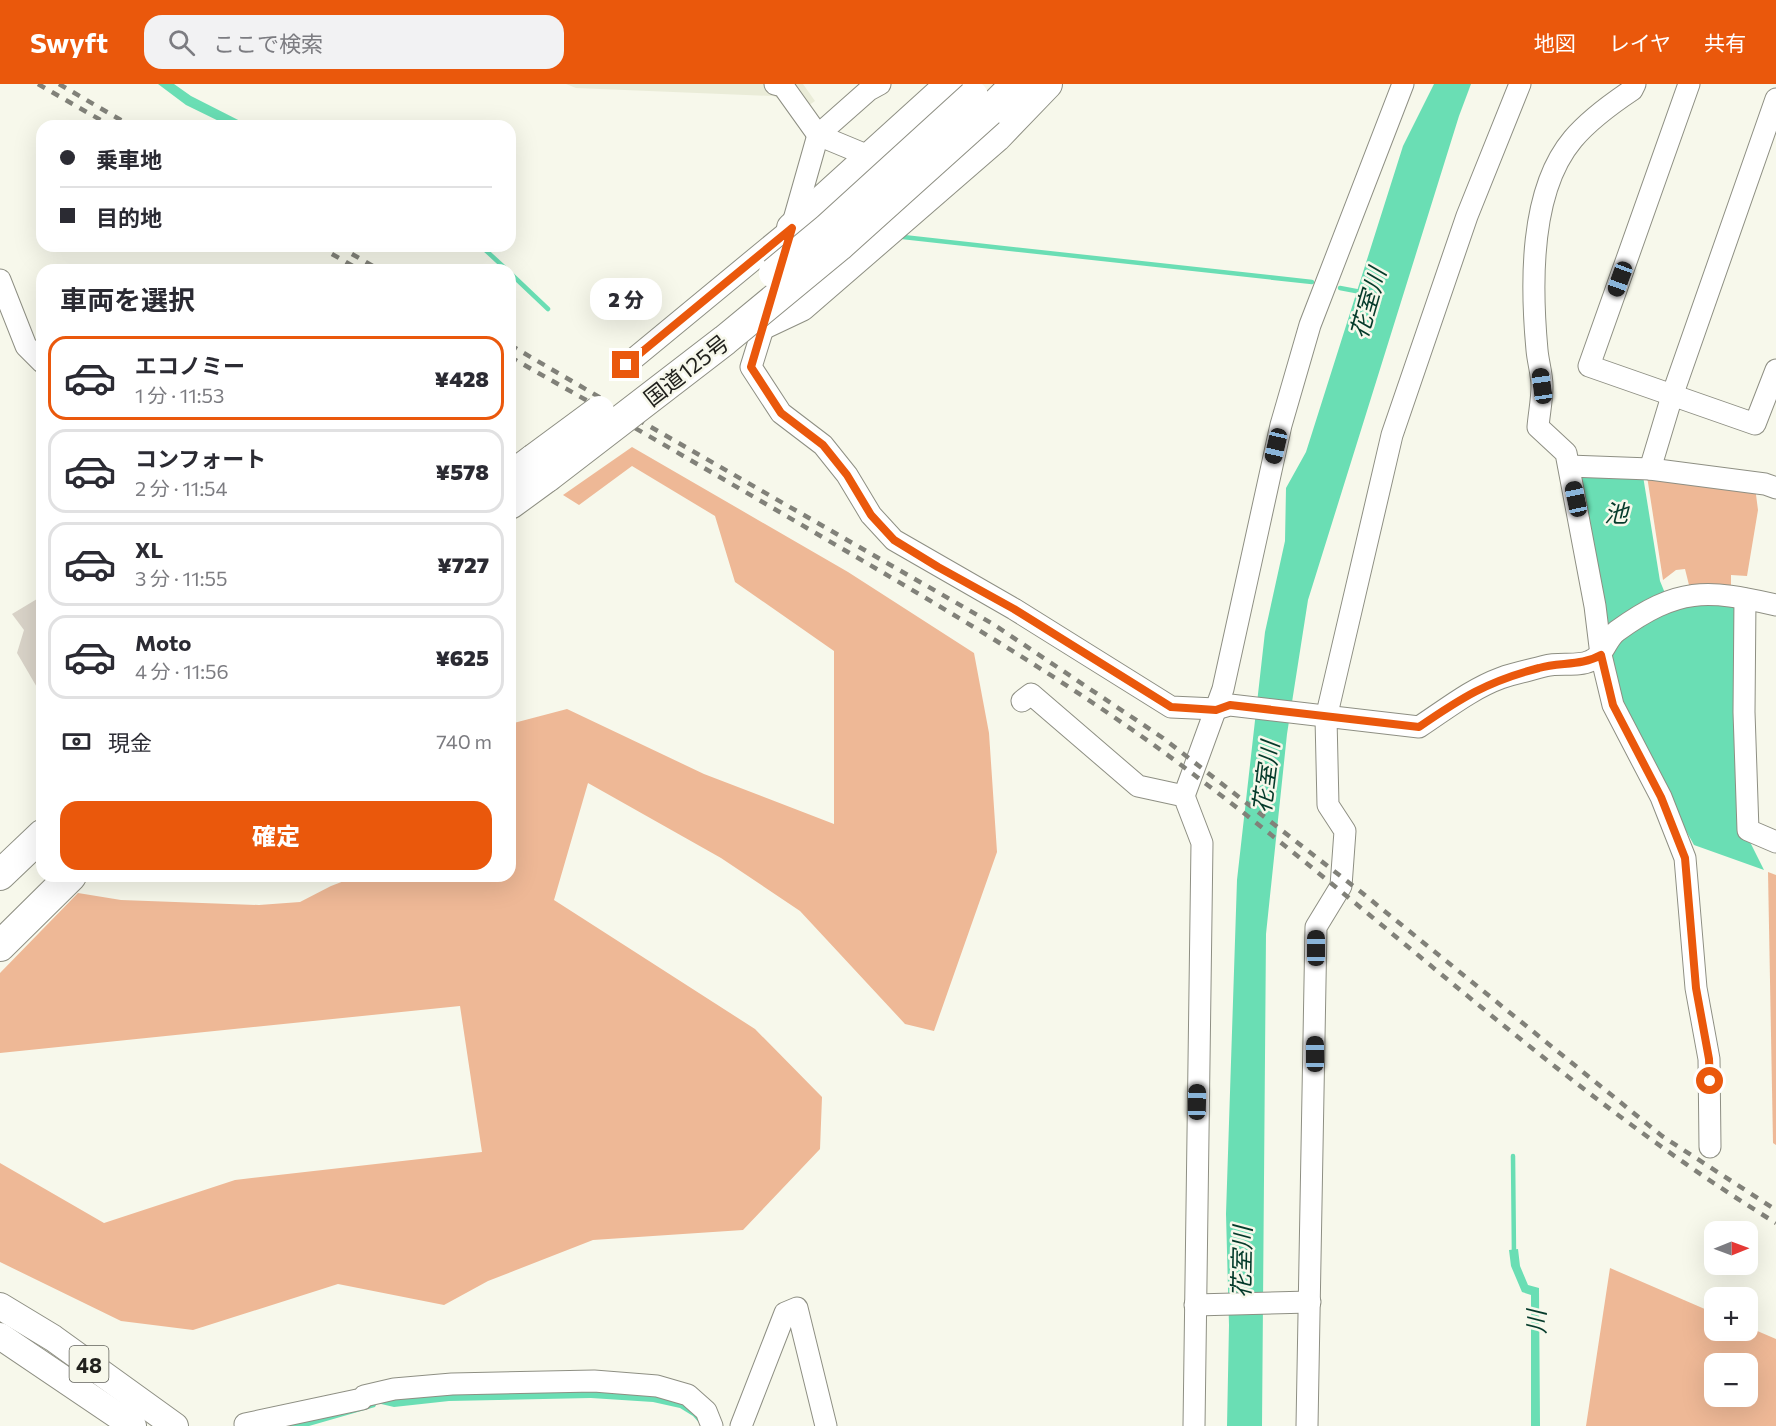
<!DOCTYPE html>
<html lang="ja">
<head>
<meta charset="utf-8">
<style>
	:root { --surface:#fff; --page:#f2f2f3; --text:#2b2b33; --muted:#7c7c81; --line:#e1e1e2; --accent:#ea580c }
	body { margin:0; font-family:Commissioner,"Noto Sans JP",sans-serif; background:var(--page); color:var(--text); height:100vh; display:flex; flex-direction:column; font-size:22px; white-space:nowrap }
	* { box-sizing:border-box; margin:0 }
	p { font-size:20px; color:var(--muted) }
	.icon { flex:none; width:33px; height:33px; fill:none; stroke:currentColor; stroke-width:2; stroke-linecap:round; stroke-linejoin:round }
	.map { position:relative; flex:1; overflow:hidden }
	.sheet { position:absolute; left:36px; top:180px; width:480px; height:618px; display:flex; flex-direction:column; background:var(--surface); border-radius:18px; box-shadow:0 6px 24px #0002 }
	.sheet>* { flex:none }
	.top-card { position:absolute; left:36px; top:36px; width:480px; height:132px; border-radius:18px; box-shadow:0 6px 24px #0002; display:grid; align-content:center; height:132px; padding:0 24px; background:var(--surface) }
	.needle { width:39px; rotate:89deg }
	.buttons { position:absolute; left:1704px; top:1137px; display:grid; gap:12px }
	.buttons a { display:grid; place-items:center; width:54px; height:54px; border-radius:12px; background:var(--surface); box-shadow:0 6px 24px #0002; font-size:30px }
	.end { position:absolute; width:27px; height:27px; margin:-14px; border:8px solid #ea580c; background:#fff; box-shadow:0 0 0 3px #fff }
	.from { border-radius:50% }
	.bubble { position:absolute; height:42px; border-radius:18px; background:var(--surface); box-shadow:0 6px 24px #0002; font-size:20px; font-weight:800; line-height:42px; text-align:center }
	.car { position:absolute; width:18px; height:36px; margin:-18px -9px; border-radius:8px; box-shadow:0 0 4px 2px #0007; background:linear-gradient(#222 24%,#8ab4d8 0 40%,#222 0 76%,#8ab4d8 0 86%,#222 0) }
	.top-card b { display:flex; align-items:center; gap:21px; height:57px; font-size:22px }
	.top-card b+b { border-top:2px solid var(--line) }
	.top-card i { width:15px; height:15px; background:var(--text) }
	ul { padding:0; list-style:none }
	li { display:flex; align-items:center; gap:18px; height:84px; margin:0 12px 9px; padding:0 12px; border:3px solid var(--line); border-radius:18px }
	li div { flex:1 }
	li b { display:block; font-size:22px }
	li em { font-style:normal; font-weight:800 }
	li.selected { border-color:var(--accent) }
	li>.icon { width:54px; height:54px; stroke-width:1.5 }
	h2 { padding:0 24px; font-size:27px; line-height:72px }
	.pay { display:flex; align-items:center; gap:15px; height:66px; padding:0 24px; font-size:22px }
	.pay p { margin-inline-start:auto }
	.cta { display:flex; gap:12px; margin-top:auto; padding:12px 24px }
	.cta a { flex:1; height:69px; border-radius:18px; background:var(--accent); color:#fff; font-size:24px; font-weight:800; line-height:69px; text-align:center }
	header { display:flex; align-items:center; gap:36px; box-sizing:border-box; height:84px; padding:0 30px; background:var(--accent); color:#fff }
	header strong { font-size:28px }
	nav { display:flex; gap:33px; margin-inline-start:auto; font-size:21px }
	.search { width:420px; height:54px; background:var(--page); display:flex; align-items:center; gap:15px; box-sizing:border-box; padding:0 21px; border-radius:18px; color:var(--muted); font-size:22px }
	.map>svg:first-child { display:block }
	.built { fill:#eaecd8 }
	.green { fill:#eeb896; fill-rule:evenodd }
	.water { fill:#6adeb4 }
	.lines { fill:none; stroke-linecap:round; stroke-linejoin:round }
	.stream { stroke:#6adeb4; stroke-width:4.5 }
	.building { fill:#d9d3c8 }
	.minor-casing { stroke:#8e8f83; stroke-width:23 }
	.major-casing { stroke:#8e8f83; stroke-width:28 }
	.highway-casing { stroke:#8e8f83; stroke-width:32 }
	.minor { stroke:#fff; stroke-width:21 }
	.major { stroke:#fff; stroke-width:26 }
	.highway { stroke:#fff; stroke-width:30 }
	.rail { stroke:#818179; stroke-width:4.5; stroke-dasharray:8 8; stroke-linecap:butt }
	.highway-bridge-casing { stroke:#8e8f83; stroke-width:32; stroke-linecap:butt }
	.highway-bridge { stroke:#fff; stroke-width:30 }
	.route { stroke:#ea580c; stroke-width:8 }
	.labels { text-anchor:middle; dominant-baseline:central; stroke-width:5; stroke-linejoin:round; paint-order:stroke }
	.shield { fill:#f7f8eb; stroke:#61625b; stroke-width:1.5 }
	.shield-label { font-size:21px; font-weight:bold; fill:#21211d }
	.street-label { font-size:22px; fill:#21211d; stroke:#f7f8eb }
	.water-label { font-size:24px; font-style:italic; fill:#043a2a; stroke:#f7f8eb }
</style>
</head>
<body>
<header>
<strong>Swyft</strong>
<div class="search"><svg class="icon" aria-label="search" viewBox="0 0 24 24"><circle cx="10" cy="10" r="6"/><path d="M15 15l6 6"/></svg>ここで検索</div>
<nav><a>地図</a><a>レイヤ</a><a>共有</a></nav>
</header>
<div class="map">
<svg width="1776" height="1342" viewBox="0 0 1776 1342">
	<rect width="100%" height="100%" fill="#f7f8eb"/>
	<!-- built -->
	<path class="built" d="M 566,0 L 803,0 L 815,17 L 794,32 L 784,17 L 773,12 L 576,4 Z"/>
	<!-- green -->
	<g class="green">
		<path d="M 632,363 L 848,488 L 974,569 L 989,649 L 997,768 L 934,947 L 905,940 L 800,827 L 721,774 L 588,699 L 554,816 L 755,945 L 822,1013 L 820,1065 L 743,1146 L 593,1156 L 488,1197 L 444,1221 L 338,1200 L 193,1246 L 121,1237 L 0,1178 L 0,1079 L 104,1139 L 235,1096 L 482,1068 L 460,922 L 0,969 L 0,889 L 78,809 L 121,816 L 259,821 L 300,818 L 331,802 L 357,792 L 510,792 L 510,640 L 567,625 L 704,690 L 834,740 L 834,567 L 735,498 L 715,432 L 632,382 L 579,421 L 563,411 Z"/>
		<path d="M 1647,392 L 1755,403 L 1758,426 L 1747,492 L 1731,491 L 1731,508 L 1691,509 L 1685,485 L 1676,486 L 1663,496 Z"/>
		<path d="M 1768,788 L 1776,791 L 1776,1061 L 1773,1059 Z"/>
		<path d="M 1610,1184 L 1714,1229 L 1714,1246 L 1748,1246 L 1748,1243 L 1776,1255 L 1776,1342 L 1586,1342 ZM 1714,1280 L 1748,1280 L 1748,1312 L 1714,1312 Z"/>
	</g>
	<!-- water -->
	<g class="water">
		<path d="M 158,0 L 174,0 L 191,12 L 250,42 L 229,42 L 186,21 Z"/>
		<path d="M 1434,0 L 1471,0 L 1459,32 L 1308,516 L 1287,650 L 1266,850 L 1262,1342 L 1227,1342 L 1229,1241 L 1226,1130 L 1237,796 L 1265,548 L 1285,457 L 1286,404 L 1306,368 L 1403,62 Z"/>
		<path d="M 1573,386 L 1643,392 L 1660,497 L 1667,514 L 1604,561 Z"/>
		<path d="M 1743,517 L 1744,746 L 1764,786 L 1694,761 L 1616,620 L 1606,571 L 1617,552 L 1671,520 Z"/>
		<path d="M 1518,1165 L 1520,1182 L 1528,1201 L 1539,1204 L 1540,1342 L 1531,1342 L 1531,1211 L 1522,1208 L 1511,1182 L 1509,1166 Z"/>
		<path d="M 451,1305 L 656,1308 L 702,1329 L 702,1342 L 693,1332 L 680,1324 L 653,1318 L 591,1314 L 449,1317 L 394,1323 L 377,1319 L 375,1323 L 309,1342 L 262,1342 L 366,1319 Z"/>
	</g>
	<g class="lines">
		<!-- stream -->
		<g class="stream">
			<path d="M 903,153 L 1312,198"/>
			<path d="M 481,162 L 507,186"/>
			<path d="M 510,189 L 548,225"/>
			<path d="M 1340,204 L 1361,208"/>
			<path d="M 1513,1072 L 1514,1172"/>
		</g>
	</g>
	<!-- building -->
	<path class="building" d="M 42,512 L 42,612 L 17,569 L 24,546 L 12,530 Z"/>
	<g class="lines">
		<defs>
			<g id="minor">
				<path d="M 775,0 L 783,2 L 818,51 L 871,73"/>
				<path d="M 1635,0 L 1632,6 C 1611,20 1590,35 1573,55 C 1529,107 1531,201 1537,266 C 1538,278 1542,290 1542,302 C 1542,316 1539,330 1538,343 L 1566,369 L 1595,522 L 1601,571 L 1613,621 L 1661,713 L 1685,774 L 1696,904 L 1709,975 L 1710,1063"/>
				<path d="M 1689,0 L 1589,282 L 1755,340 L 1776,286"/>
				<path d="M 791,146 L 818,51 L 869,6 L 880,0"/>
				<path d="M 0,196 L 26,262 L 42,278"/>
				<path d="M 769,225 L 751,283 L 781,329 L 823,361 L 847,391 L 871,431 L 894,456 L 1014,525 L 1171,623 L 1216,625 L 1230,621 L 1419,643 C 1445,626 1471,605 1501,594 C 1515,589 1531,586 1545,582 C 1559,578 1578,583 1590,577 C 1606,570 1605,556 1617,547 C 1678,503 1706,505 1776,521"/>
				<path d="M 626,281 L 792,144"/>
				<path d="M 1569,382 L 1650,385 L 1672,312 L 1776,15"/>
				<path d="M 1650,385 L 1765,400 L 1776,404"/>
				<path d="M 1745,515 L 1744,628 L 1748,746 L 1776,758"/>
				<path d="M 1022,617 L 1031,610 L 1138,702 L 1184,712 L 1202,759 L 1194,1342"/>
				<path d="M 1184,712 L 1223,605 L 1281,341 L 1310,241 L 1403,0"/>
				<path d="M 1195,1221 L 1310,1218"/>
				<path d="M 245,1340 L 362,1315 L 364,1312 L 394,1305 L 452,1300 L 594,1297 L 657,1302 L 688,1311 L 706,1327 L 712,1342"/>
				<path d="M 741,1342 L 785,1229 L 797,1224 L 826,1342"/>
				<path d="M 1307,1342 L 1316,843 L 1341,802 L 1345,747 L 1328,721 L 1326,634 L 1392,351 L 1467,132 L 1520,0"/>
			</g>
			<g id="major">
				<path d="M 0,1222 L 53,1254 L 175,1342"/>
				<path d="M 0,1252 L 133,1342"/>
			</g>
			<g id="highway">
				<path d="M 989,27 L 1016,0"/>
				<path d="M 792,144 L 951,0"/>
				<path d="M 765,239 L 801,222 L 996,53 L 1047,0"/>
				<path d="M 510,393 L 534,375"/>
				<path d="M 510,420 L 547,393"/>
				<path d="M 0,791 L 42,751"/>
				<path d="M 0,862 L 71,792"/>
			</g>
		</defs>
		<!-- minor casing -->
		<use href="#minor" class="minor-casing"/>
		<!-- major casing -->
		<use href="#major" class="major-casing"/>
		<!-- highway casing -->
		<use href="#highway" class="highway-casing"/>
		<!-- minor -->
		<use href="#minor" class="minor"/>
		<!-- major -->
		<use href="#major" class="major"/>
		<!-- highway -->
		<use href="#highway" class="highway"/>
		<!-- rail -->
		<g class="rail">
			<path d="M 38,0 L 111,42"/>
			<path d="M 59,0 L 131,42"/>
			<path d="M 318,162 L 360,186"/>
			<path d="M 338,162 L 380,186"/>
			<path d="M 510,261 L 606,317"/>
			<path d="M 510,273 C 615,332 720,393 824,454 C 938,521 1051,587 1158,664 C 1368,817 1554,1003 1776,1139"/>
			<path d="M 637,335 L 993,540 L 1163,654 L 1361,808 L 1662,1052 L 1776,1126"/>
		</g>
		<defs>
			<g id="highway-bridge">
				<path d="M 774,189 L 827,145 L 973,12"/>
				<path d="M 534,375 L 599,327"/>
				<path d="M 547,393 L 725,256 L 839,162 L 989,27"/>
			</g>
		</defs>
		<!-- highway-bridge casing -->
		<use href="#highway-bridge" class="highway-bridge-casing"/>
		<!-- highway-bridge -->
		<use href="#highway-bridge" class="highway-bridge"/>
	</g>
	<g class="lines">
		<!-- route -->
		<path class="route" d="M 626,281 L 792,144 L 751,283 L 781,329 L 823,361 L 847,391 L 871,431 L 894,456 L 938,483 L 1014,525 L 1171,623 L 1216,626 L 1230,621 L 1419,643 C 1461,614 1488,597 1539,584 C 1560,578 1582,582 1601,571 L 1613,621 L 1661,713 L 1685,774 L 1696,904 L 1709,975 L 1710,997"/>
	</g>
	<g class="labels">
		<!-- shield labels -->
		<rect class="shield" x="69.5" y="1262" width="39" height="36" rx="4.5"/>
		<g class="shield-label">
			<text x="89" y="1280">48</text>
		</g>
		<!-- street labels -->
		<g class="street-label">
			<text transform="translate(686 286) rotate(-38)">国道125号</text>
		</g>
		<!-- water labels -->
		<g class="water-label">
			<text transform="translate(1367 219) rotate(-74)">花室川</text>
			<text x="1616" y="428">池</text>
			<text transform="translate(1265 693) rotate(-83)">花室川</text>
			<text transform="translate(1241 1178) rotate(-89)">花室川</text>
			<text transform="translate(1535 1238) rotate(-90)">川</text>
		</g>
	</g>
</svg>
<div class="buttons">
<a><svg class="needle" viewBox="-14 -14 28 28"><path d="M0-13l5 13h-10z" fill="#e53935"/><path d="M0 13l5-13h-10z" fill="#7c7c81"/></svg></a>
<a>+</a>
<a>−</a>
</div>
<i class="end from" style="left:1710px;top:997px"></i>
<i class="end" style="left:626px;top:281px"></i>
<div class="bubble" style="left:590px;top:194px;width:72px">2 分</div>
<i class="car" style="left:1620px;top:195px;rotate:200deg"></i>
<i class="car" style="left:1542px;top:302px;rotate:352deg"></i>
<i class="car" style="left:1276px;top:362px;rotate:193deg"></i>
<i class="car" style="left:1576px;top:415px;rotate:348deg"></i>
<i class="car" style="left:1316px;top:864px;rotate:0deg"></i>
<i class="car" style="left:1315px;top:970px;rotate:0deg"></i>
<i class="car" style="left:1197px;top:1018px;rotate:1deg"></i>
<div class="top-card">
<b><i class="from"></i>乗車地</b>
<b><i></i>目的地</b>
</div>
<section class="sheet">
<h2>車両を選択</h2>
<ul>
<li class="selected"><svg class="icon" aria-label="car" viewBox="0 0 24 24"><path d="M5 17H2v-5l4-1 3-4h7l3 4 3 1v5h-3M9 17h6M6 11h13"/><circle cx="7" cy="17" r="2"/><circle cx="17" cy="17" r="2"/></svg><div><b>エコノミー</b><p>1 分 · 11:53</p></div><em>¥428</em></li>
<li><svg class="icon" aria-label="car" viewBox="0 0 24 24"><path d="M5 17H2v-5l4-1 3-4h7l3 4 3 1v5h-3M9 17h6M6 11h13"/><circle cx="7" cy="17" r="2"/><circle cx="17" cy="17" r="2"/></svg><div><b>コンフォート</b><p>2 分 · 11:54</p></div><em>¥578</em></li>
<li><svg class="icon" aria-label="car" viewBox="0 0 24 24"><path d="M5 17H2v-5l4-1 3-4h7l3 4 3 1v5h-3M9 17h6M6 11h13"/><circle cx="7" cy="17" r="2"/><circle cx="17" cy="17" r="2"/></svg><div><b>XL</b><p>3 分 · 11:55</p></div><em>¥727</em></li>
<li><svg class="icon" aria-label="car" viewBox="0 0 24 24"><path d="M5 17H2v-5l4-1 3-4h7l3 4 3 1v5h-3M9 17h6M6 11h13"/><circle cx="7" cy="17" r="2"/><circle cx="17" cy="17" r="2"/></svg><div><b>Moto</b><p>4 分 · 11:56</p></div><em>¥625</em></li>
</ul>
<div class="pay"><svg class="icon" aria-label="cash" viewBox="0 0 24 24"><path d="M3 7h18v10H3z"/><circle cx="12" cy="12" r="2"/></svg>現金<p>740 m</p></div>
<div class="cta"><a>確定</a></div>
</section>
</div>
</body>
</html>
